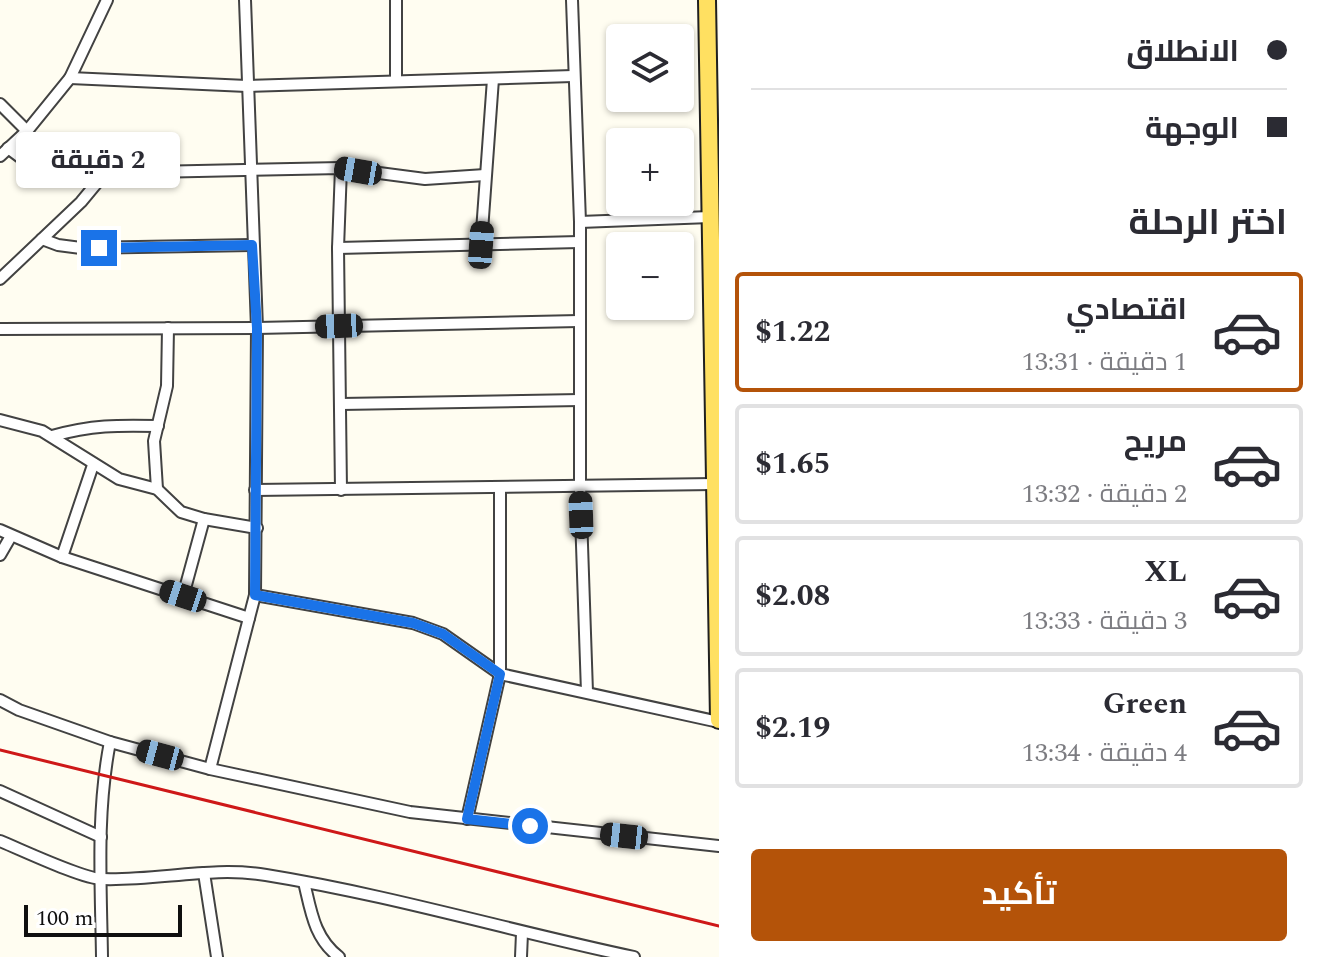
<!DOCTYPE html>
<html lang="ar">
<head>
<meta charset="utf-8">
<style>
	:root { --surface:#fff; --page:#f2f2f3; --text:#2b2b33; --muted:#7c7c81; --line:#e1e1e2; --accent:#b45309 }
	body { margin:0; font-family:Spectral,Cairo,serif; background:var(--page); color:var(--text); direction:rtl; height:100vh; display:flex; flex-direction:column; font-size:30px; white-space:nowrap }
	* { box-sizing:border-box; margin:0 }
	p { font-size:26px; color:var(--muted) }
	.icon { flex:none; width:44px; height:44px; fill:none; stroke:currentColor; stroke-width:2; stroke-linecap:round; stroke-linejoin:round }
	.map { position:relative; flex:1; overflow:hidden; direction:ltr }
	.side { display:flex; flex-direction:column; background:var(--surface); width:600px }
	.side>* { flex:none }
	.guide { display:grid; align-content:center; height:176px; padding:0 32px; background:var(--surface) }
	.buttons { position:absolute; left:606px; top:24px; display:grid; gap:16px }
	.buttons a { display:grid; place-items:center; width:88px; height:88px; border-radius:8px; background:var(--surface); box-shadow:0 2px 6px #0004; font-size:40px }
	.scale { position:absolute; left:24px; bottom:20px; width:158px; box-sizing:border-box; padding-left:8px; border:4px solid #0f0f0f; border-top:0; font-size:22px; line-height:28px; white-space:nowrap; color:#0f0f0f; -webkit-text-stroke:6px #fff; paint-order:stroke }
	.end { position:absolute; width:36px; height:36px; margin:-18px; border:10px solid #1a73e8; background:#fff; box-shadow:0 0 0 4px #fff }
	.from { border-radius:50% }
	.bubble { position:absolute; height:56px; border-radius:8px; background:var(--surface); box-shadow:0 2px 6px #0004; font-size:26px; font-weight:700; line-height:56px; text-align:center; direction:rtl }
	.car { position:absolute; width:24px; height:48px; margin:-24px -12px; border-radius:10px; box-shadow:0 0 6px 2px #0007; background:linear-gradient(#222 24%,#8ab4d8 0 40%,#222 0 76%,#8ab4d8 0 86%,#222 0) }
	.guide b { display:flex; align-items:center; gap:28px; height:76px; font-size:30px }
	.guide b+b { border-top:2px solid var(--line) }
	.guide i { width:20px; height:20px; background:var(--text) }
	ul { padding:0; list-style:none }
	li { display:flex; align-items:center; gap:24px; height:120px; margin:0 16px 12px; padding:0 16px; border:4px solid var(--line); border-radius:8px }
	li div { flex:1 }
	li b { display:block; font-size:30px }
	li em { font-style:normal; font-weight:700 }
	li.on { border-color:var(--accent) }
	li>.icon { width:72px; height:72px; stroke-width:1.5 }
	h2 { padding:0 32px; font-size:36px; line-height:96px }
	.button { display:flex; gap:16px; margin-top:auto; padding:16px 32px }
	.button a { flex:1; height:92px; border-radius:8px; background:var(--accent); color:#fff; font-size:32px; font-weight:700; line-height:92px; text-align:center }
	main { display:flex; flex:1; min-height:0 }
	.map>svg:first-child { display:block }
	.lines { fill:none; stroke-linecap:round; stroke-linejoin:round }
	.minor-casing { stroke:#424242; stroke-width:14 }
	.primary-casing { stroke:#202020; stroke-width:20 }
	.minor { stroke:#fff; stroke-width:10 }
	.primary { stroke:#ffe061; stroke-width:16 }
	.rail { stroke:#ce1818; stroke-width:3 }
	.route { stroke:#1a73e8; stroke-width:10 }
</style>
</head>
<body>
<main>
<section class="side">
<div class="guide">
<b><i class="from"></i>الانطلاق</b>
<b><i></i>الوجهة</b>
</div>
<h2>اختر الرحلة</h2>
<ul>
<li class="on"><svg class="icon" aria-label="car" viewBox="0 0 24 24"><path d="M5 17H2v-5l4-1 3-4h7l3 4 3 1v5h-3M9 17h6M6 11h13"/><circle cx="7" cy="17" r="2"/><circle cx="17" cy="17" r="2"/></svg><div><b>اقتصادي</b><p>1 دقيقة · 13:31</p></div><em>$1.22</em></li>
<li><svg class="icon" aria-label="car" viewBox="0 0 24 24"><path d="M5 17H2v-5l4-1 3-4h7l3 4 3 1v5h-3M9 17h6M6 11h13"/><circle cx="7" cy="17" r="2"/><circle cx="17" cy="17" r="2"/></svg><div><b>مريح</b><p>2 دقيقة · 13:32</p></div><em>$1.65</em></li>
<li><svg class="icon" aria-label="car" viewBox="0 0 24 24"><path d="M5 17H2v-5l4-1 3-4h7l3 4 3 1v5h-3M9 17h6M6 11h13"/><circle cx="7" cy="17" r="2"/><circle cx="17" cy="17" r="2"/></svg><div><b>XL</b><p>3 دقيقة · 13:33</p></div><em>$2.08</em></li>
<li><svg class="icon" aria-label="car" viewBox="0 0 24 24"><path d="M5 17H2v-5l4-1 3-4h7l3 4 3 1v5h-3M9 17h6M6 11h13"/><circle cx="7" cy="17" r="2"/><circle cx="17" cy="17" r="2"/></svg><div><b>Green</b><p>4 دقيقة · 13:34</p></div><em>$2.19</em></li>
</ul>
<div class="button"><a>تأكيد</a></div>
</section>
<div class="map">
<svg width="719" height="957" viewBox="0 0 719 957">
	<rect width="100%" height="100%" fill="#fffdf1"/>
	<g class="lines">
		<defs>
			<g id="minor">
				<path d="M 572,0 L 580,222 L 580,486 L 587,692"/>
				<path d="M 70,78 L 247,86 L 573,76"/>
				<path d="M 396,79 L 396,0"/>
				<path d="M 0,104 L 27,131"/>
				<path d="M 8,148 L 31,165 L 49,171 L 105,173 L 341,168 L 425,179 L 485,175"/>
				<path d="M 0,156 L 27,131 L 70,78 L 107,0"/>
				<path d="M 341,168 L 338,248 L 341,490"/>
				<path d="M 580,222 L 710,217"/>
				<path d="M 42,239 L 58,245 L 81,248 L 252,245"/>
				<path d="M 481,245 L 493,79"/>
				<path d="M 338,248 L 579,242"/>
				<path d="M 0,279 L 81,202 L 105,173"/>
				<path d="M 0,329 L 257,328 L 579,321"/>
				<path d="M 341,404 L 580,400"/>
				<path d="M 0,420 L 42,431 L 119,479 L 157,489 L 181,512 L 204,519 L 257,528"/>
				<path d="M 52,436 C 92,425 117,425 158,426"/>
				<path d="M 157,489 L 154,441 L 167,386 L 168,328"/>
				<path d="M 255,490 L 714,484"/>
				<path d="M 0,530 L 62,557 L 249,618"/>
				<path d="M 0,555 L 11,536"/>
				<path d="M 62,557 L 93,465"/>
				<path d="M 255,595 L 413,623 L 443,634 L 500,674 L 719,722"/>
				<path d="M 183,596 L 204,519"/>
				<path d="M 0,700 L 19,710 L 110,742 L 210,769 L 410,812 L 719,846"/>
				<path d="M 210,769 L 255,595 L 257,328 L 245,0"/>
				<path d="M 0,791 L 101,837"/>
				<path d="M 467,819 L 500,674 L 500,488"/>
				<path d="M 0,841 C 22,850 83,879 102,879 C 157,881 212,866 266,875 C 390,895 511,931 634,957"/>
				<path d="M 204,873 L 217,957"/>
				<path d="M 304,882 C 311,911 314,938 339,957"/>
				<path d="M 102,957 C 101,885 96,813 110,742"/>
				<path d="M 521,957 L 522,933"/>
			</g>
			<path id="primary" d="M 707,0 L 719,720"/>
		</defs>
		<!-- minor casing -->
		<use href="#minor" class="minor-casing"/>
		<!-- primary casing -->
		<use href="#primary" class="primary-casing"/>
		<!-- minor -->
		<use href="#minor" class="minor"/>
		<!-- primary -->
		<use href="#primary" class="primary"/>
		<!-- rail -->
		<path class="rail" d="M 0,750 L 719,926"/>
	</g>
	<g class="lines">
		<!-- route -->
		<path class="route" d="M 99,248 L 252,245 L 257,328 L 255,595 L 413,623 L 443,634 L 500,674 L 467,819 L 530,826"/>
	</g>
</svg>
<div class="buttons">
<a><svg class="icon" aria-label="layers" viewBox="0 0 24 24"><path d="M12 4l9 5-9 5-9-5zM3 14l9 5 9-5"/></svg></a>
<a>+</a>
<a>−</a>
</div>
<div class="scale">100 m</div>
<i class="end from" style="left:530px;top:826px"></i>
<i class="end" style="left:99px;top:248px"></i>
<div class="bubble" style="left:16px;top:132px;width:164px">2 دقيقة</div>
<i class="car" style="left:358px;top:171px;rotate:280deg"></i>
<i class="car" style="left:481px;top:245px;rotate:4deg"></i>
<i class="car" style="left:339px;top:326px;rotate:268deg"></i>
<i class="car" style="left:581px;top:515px;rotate:358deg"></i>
<i class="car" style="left:183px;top:596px;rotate:288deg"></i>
<i class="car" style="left:160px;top:755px;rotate:285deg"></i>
<i class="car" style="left:624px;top:836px;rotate:276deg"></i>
</div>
</main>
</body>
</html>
